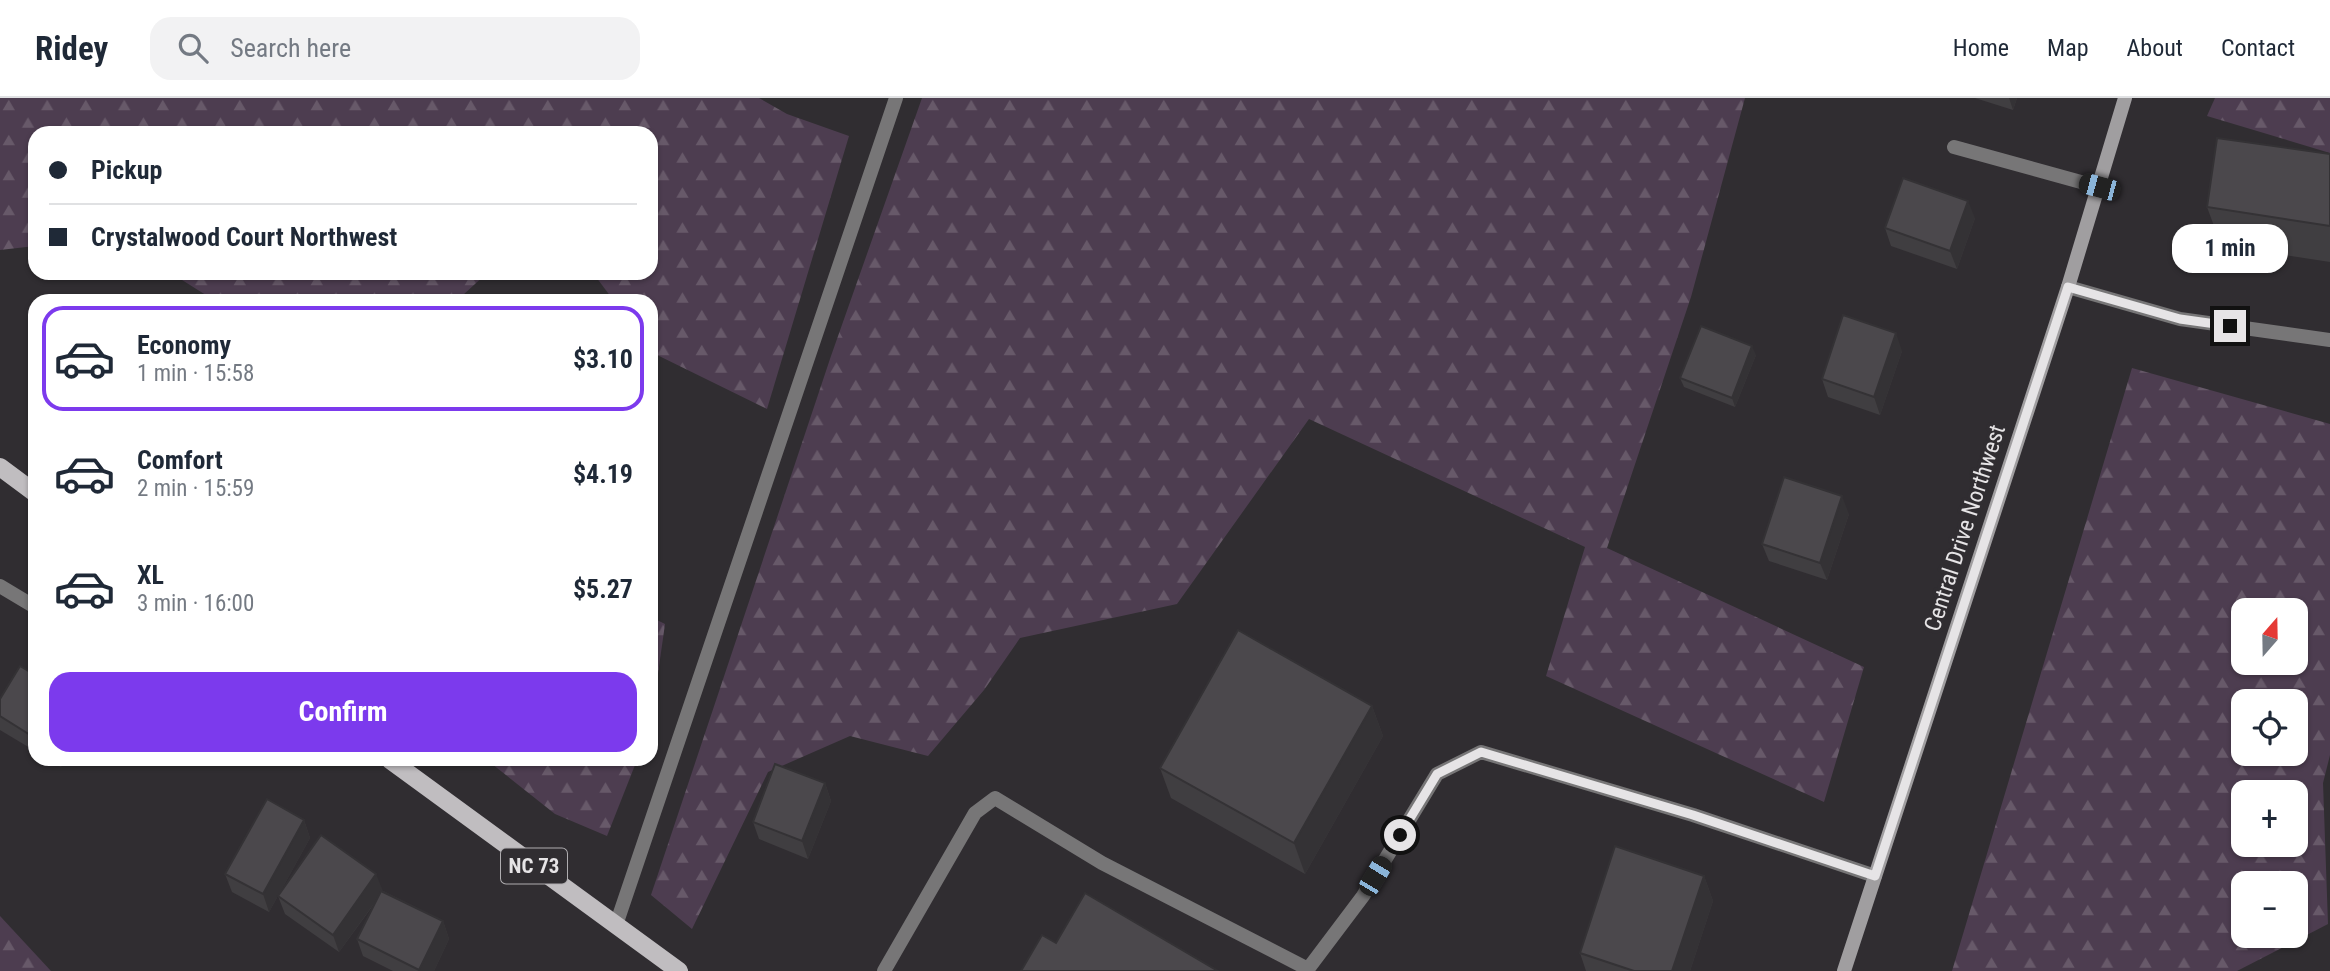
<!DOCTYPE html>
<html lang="en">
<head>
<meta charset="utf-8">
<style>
	:root { --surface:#fff; --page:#f2f2f3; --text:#1f2937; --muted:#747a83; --line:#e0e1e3; --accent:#7c3aed }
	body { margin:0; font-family:"Roboto Condensed",sans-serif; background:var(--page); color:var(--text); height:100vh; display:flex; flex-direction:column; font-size:26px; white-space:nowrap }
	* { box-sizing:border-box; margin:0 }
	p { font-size:23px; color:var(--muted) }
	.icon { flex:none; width:38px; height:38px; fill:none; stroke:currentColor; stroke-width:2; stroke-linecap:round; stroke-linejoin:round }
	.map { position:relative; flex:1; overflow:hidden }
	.side { position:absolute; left:28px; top:196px; width:630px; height:472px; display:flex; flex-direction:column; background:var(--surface); border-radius:21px; box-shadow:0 2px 5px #0004 }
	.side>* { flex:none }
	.banner { position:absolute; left:28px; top:28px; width:630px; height:154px; border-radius:21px; box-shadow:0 2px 5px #0004; display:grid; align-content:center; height:154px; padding:0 21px; background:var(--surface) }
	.needle { width:46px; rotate:20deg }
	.tools { position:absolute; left:2231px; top:500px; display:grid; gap:14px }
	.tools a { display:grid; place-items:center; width:77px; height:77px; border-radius:14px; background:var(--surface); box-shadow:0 2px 5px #0004; font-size:35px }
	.end { position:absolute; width:32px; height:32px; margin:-16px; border:9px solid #e6e4e6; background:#111; box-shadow:0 0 0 4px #111 }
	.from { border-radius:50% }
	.bubble { position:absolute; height:49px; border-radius:21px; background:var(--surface); box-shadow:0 2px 5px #0004; font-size:23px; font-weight:700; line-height:49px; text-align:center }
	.car { position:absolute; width:21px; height:42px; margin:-21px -10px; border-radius:9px; box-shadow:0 0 5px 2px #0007; background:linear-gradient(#222 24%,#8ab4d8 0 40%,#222 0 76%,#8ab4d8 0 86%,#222 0) }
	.banner b { display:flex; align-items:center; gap:24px; height:66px; font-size:26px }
	.banner b+b { border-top:2px solid var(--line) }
	.banner i { width:18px; height:18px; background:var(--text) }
	ul { padding:12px 0 0; list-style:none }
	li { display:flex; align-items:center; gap:21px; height:105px; margin:0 14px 10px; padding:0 7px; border:4px solid transparent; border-radius:21px }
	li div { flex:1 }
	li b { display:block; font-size:26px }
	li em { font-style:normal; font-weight:700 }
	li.selected { border-color:var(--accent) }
	li>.icon { width:63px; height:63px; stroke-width:1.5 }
	.primary-button { display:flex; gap:14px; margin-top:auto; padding:14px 21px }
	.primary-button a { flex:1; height:80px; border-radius:21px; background:var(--accent); color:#fff; font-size:28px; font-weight:700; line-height:80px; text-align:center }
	header { display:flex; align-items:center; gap:42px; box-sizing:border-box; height:98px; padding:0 35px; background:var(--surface); border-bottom:2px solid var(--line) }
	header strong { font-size:33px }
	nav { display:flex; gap:38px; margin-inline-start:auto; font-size:24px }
	.search { width:490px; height:63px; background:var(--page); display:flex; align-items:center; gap:18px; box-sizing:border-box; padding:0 24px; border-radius:21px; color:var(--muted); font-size:26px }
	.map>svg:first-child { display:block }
	.forest { fill:url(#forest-firs); fill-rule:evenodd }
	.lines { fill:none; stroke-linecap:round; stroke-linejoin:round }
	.lane { stroke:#777677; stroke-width:14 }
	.street { stroke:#777677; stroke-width:14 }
	.secondary { stroke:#a09ea0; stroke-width:14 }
	.primary { stroke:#c0bdc0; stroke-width:18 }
	.wall { fill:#403e41 }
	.shaded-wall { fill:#343235 }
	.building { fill:#4b484c; stroke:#343235; stroke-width:2 }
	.route { stroke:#e6e4e6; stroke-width:9 }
	.labels { text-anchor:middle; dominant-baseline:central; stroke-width:7; stroke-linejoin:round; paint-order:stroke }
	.shield { fill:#302d31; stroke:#afadb0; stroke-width:2 }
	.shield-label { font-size:21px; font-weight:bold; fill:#e6e4e6 }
	.street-label { font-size:23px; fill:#e6e4e6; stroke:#302d31 }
</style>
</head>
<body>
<header>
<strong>Ridey</strong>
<div class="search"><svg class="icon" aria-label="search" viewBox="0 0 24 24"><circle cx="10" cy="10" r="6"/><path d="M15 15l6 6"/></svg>Search here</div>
<nav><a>Home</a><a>Map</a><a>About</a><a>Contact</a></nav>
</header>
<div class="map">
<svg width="2330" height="873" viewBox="0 0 2330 873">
	<defs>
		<pattern id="forest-firs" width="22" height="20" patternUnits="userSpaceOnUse" patternTransform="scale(1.75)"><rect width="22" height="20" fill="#4d3d50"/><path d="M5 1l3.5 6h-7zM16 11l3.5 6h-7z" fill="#675969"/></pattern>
	</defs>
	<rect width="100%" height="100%" fill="#302d31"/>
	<!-- forest -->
	<g class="forest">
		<path d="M 0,0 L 759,0 L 787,16 L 849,38 L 767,311 L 653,255 L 651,203 L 614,203 L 593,175 L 651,175 L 651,35 L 35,35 L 35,148 L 0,152 Z"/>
		<path d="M 922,0 L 1745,0 L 1691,199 L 1607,450 L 1864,569 L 1824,704 L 1546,578 L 1585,449 L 1309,321 L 1177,506 L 1020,540 L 984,592 L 928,658 L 850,638 L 768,674 L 692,831 L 651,797 L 831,258 Z"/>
		<path d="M 2215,0 L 2330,0 L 2330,55 L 2207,18 Z"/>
		<path d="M 171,175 L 487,175 L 463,197 L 460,203 L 210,203 L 209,199 Z"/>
		<path d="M 2132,270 L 2330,326 L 2330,657 L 2323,685 L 2328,826 L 2237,873 L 1952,873 ZM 2244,513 L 2296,513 L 2296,565 L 2244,565 ZM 2244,604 L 2296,604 L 2296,656 L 2244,656 ZM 2244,695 L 2296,695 L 2296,747 L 2244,747 ZM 2244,786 L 2296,786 L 2296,838 L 2244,838 Z"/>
		<path d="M 651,519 L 665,526 L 651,625 Z"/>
		<path d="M 487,662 L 637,662 L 607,738 L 555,716 Z"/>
		<path d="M 0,818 L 51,873 L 0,873 Z"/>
	</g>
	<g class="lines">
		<!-- lane -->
		<g class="lane">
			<path d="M 1954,49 L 2099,89"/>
			<path d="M 616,827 L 896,0"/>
			<path d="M 884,873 L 975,715 L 995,700 L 1102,765 L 1308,871 L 1363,798 L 1437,676 L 1481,654 L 1693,717 L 1875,778"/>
		</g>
		<!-- street -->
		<g class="street">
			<path d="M 2068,189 L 2180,221 L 2330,242"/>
			<path d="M 0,488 L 35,509"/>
		</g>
		<!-- secondary -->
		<path class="secondary" d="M 1844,873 L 2068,189 L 2125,0"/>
		<!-- primary -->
		<g class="primary">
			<path d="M 0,369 L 35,395"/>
			<path d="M 390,662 L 679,873"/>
		</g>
	</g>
	<!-- wall -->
	<g class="wall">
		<path d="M 1975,0 L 2017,0 L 2013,12 Z"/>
		<path d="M 2330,56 L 2330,164 L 2221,147 L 2207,109 Z"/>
		<path d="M 1975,120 L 1957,171 L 1891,148 L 1885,130 Z"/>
		<path d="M 1902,253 L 1880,317 L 1828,299 L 1822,281 Z"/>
		<path d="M 1756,257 L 1735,309 L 1684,289 L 1680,280 Z"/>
		<path d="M 1849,416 L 1827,482 L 1769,463 L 1762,446 Z"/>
		<path d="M 35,577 L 35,653 L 0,632 L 0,601 Z"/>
		<path d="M 1372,608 L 1383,638 L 1305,776 L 1171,700 L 1160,670 Z"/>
		<path d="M 48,662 L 66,662 L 61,669 Z"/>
		<path d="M 825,685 L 831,703 L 808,761 L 759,741 L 753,724 Z"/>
		<path d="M 304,722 L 310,740 L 269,814 L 232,794 L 225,776 Z"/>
		<path d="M 1704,778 L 1713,803 L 1690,873 L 1586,873 L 1580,855 Z"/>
		<path d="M 383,793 L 443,823 L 449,841 L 434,873 L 393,873 L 363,858 L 357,841 L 377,802 L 339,854 L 285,816 L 278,798 Z"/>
	</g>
	<!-- shaded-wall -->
	<g class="shaded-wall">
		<path d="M 2009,0 L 2017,0 L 2013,12 Z"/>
		<path d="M 1968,103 L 1975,120 L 1957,171 L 1950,153 Z"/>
		<path d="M 1896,235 L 1902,253 L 1880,317 L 1874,299 Z"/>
		<path d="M 1752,248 L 1756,257 L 1735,309 L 1732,300 Z"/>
		<path d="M 1842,398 L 1849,416 L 1827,482 L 1820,465 Z"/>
		<path d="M 1372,608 L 1383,638 L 1305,776 L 1294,745 Z"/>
		<path d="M 58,662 L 66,662 L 61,669 Z"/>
		<path d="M 825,685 L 831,703 L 808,761 L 802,743 Z"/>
		<path d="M 304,722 L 310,740 L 269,814 L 263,796 Z"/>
		<path d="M 376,776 L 383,793 L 339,854 L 333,837 Z"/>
		<path d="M 1704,778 L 1713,803 L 1690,873 L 1672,873 Z"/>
		<path d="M 443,823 L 449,841 L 434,873 L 420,873 L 419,872 Z"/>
	</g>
	<!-- building -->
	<g class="building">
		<path d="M 2217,40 L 2330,56 L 2330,128 L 2207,109 Z"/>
		<path d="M 1903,80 L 1968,103 L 1950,153 L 1885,130 Z"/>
		<path d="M 1843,217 L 1896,235 L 1874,299 L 1822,281 Z"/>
		<path d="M 1701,228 L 1752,248 L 1732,300 L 1680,280 Z"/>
		<path d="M 1784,379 L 1842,398 L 1820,465 L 1762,446 Z"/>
		<path d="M 1238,532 L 1372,608 L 1294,745 L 1160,670 Z"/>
		<path d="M 20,568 L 35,577 L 35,640 L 0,618 L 0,601 Z"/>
		<path d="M 775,666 L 825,685 L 802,743 L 753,724 Z"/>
		<path d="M 267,701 L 304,722 L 263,796 L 225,776 Z"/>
		<path d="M 321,737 L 376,776 L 333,837 L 278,798 Z"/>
		<path d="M 1615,748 L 1704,778 L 1672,873 L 1634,873 L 1580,855 Z"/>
		<path d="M 381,793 L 443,823 L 419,872 L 357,841 Z"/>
		<path d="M 1085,795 L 1218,873 L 1021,873 L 1042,837 L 1056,845 Z"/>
	</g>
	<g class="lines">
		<!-- route -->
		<path class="route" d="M 1400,737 L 1437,676 L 1481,654 L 1693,717 L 1875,778 L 2068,189 L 2180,221 L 2230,228"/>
	</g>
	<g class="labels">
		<!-- shield labels -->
		<rect class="shield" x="501" y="750.5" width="66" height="35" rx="5"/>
		<g class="shield-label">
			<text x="534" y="768">NC 73</text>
		</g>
		<!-- street labels -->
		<g class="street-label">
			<text transform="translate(1965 430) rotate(-72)">Central Drive Northwest</text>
		</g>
	</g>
</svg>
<div class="tools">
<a><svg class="needle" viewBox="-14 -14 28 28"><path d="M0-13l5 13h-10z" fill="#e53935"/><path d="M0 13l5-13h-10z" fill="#747a83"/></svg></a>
<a><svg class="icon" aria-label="locate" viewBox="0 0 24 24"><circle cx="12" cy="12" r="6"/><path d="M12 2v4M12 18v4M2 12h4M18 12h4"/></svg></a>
<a>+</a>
<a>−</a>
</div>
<i class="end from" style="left:1400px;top:737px"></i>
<i class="end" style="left:2230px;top:228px"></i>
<div class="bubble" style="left:2172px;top:126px;width:116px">1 min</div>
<i class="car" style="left:2099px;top:89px;rotate:285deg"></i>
<i class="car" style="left:1375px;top:778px;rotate:31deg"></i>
<div class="banner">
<b><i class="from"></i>Pickup</b>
<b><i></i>Crystalwood Court Northwest</b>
</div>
<section class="side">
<ul>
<li class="selected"><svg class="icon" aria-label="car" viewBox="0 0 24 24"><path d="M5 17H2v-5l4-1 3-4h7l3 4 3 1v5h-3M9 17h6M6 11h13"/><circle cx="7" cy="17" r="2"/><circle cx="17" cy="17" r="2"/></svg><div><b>Economy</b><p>1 min · 15:58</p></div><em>$3.10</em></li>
<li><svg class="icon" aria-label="car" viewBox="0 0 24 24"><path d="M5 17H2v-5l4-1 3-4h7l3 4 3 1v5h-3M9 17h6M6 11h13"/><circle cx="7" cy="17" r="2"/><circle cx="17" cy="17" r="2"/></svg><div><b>Comfort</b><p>2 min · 15:59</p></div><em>$4.19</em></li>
<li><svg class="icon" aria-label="car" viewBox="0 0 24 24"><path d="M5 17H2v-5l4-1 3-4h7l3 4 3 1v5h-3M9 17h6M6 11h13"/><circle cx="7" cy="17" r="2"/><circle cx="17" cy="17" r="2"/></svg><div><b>XL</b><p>3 min · 16:00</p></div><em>$5.27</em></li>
</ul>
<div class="primary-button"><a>Confirm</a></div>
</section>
</div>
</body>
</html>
